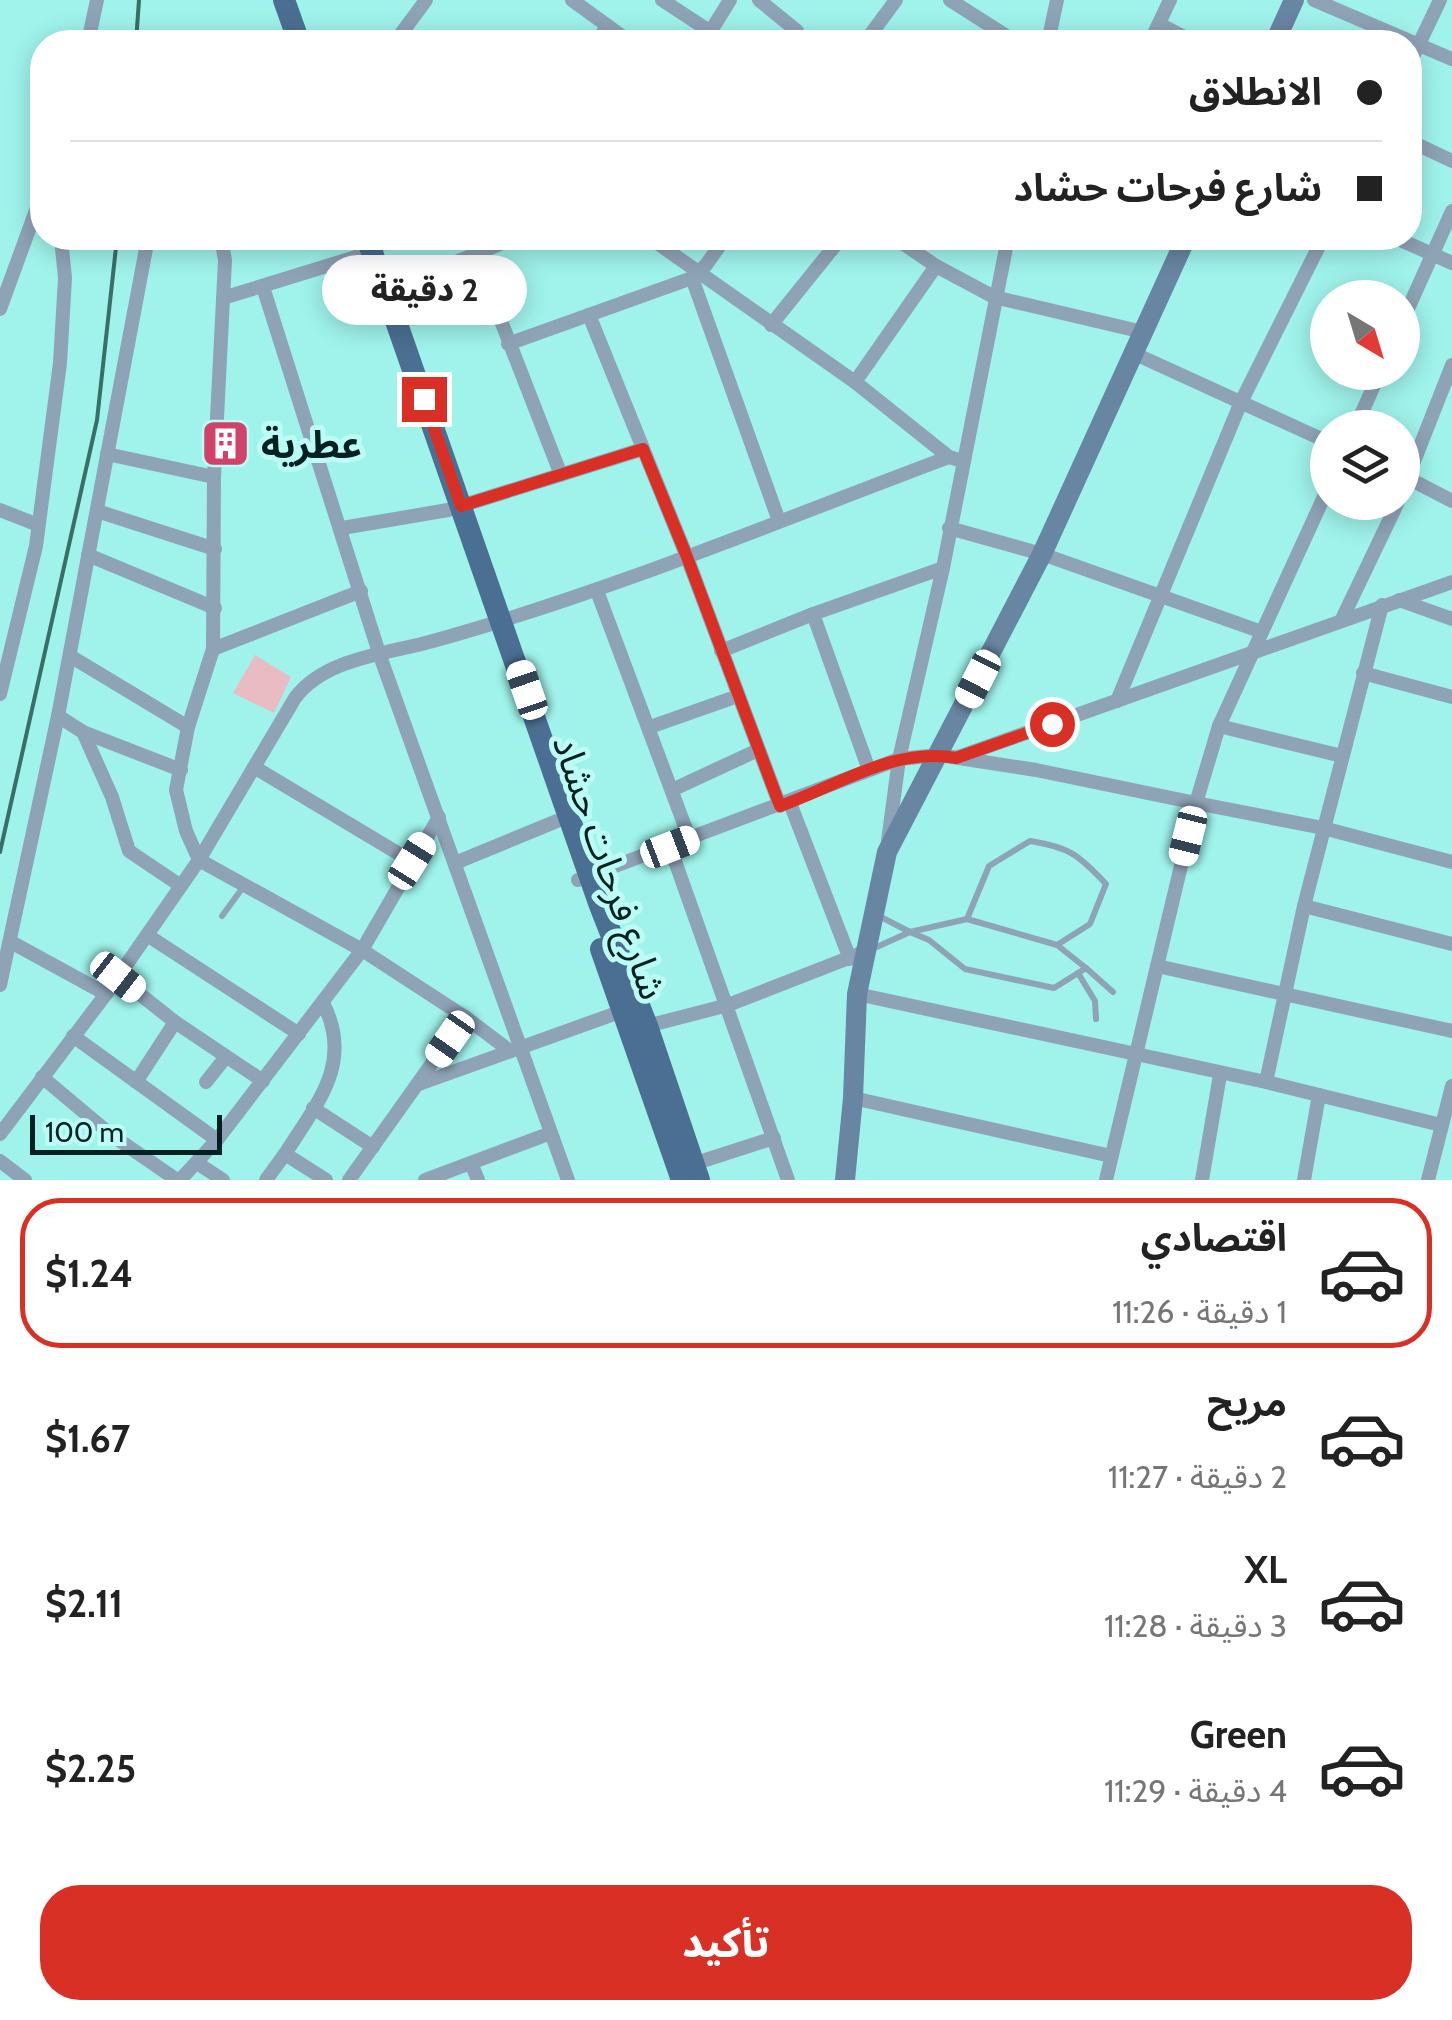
<!DOCTYPE html>
<html lang="ar">
<head>
<meta charset="utf-8">
<style>
	:root { --surface:#fff; --page:#f2f2f2; --text:#222; --muted:#767676; --line:#e0e0e0; --accent:#d93025 }
	body { margin:0; font-family:Cabin,"Noto Sans Arabic",sans-serif; background:var(--page); color:var(--text); direction:rtl; height:100vh; display:flex; flex-direction:column; font-size:38px; white-space:nowrap }
	* { box-sizing:border-box; margin:0 }
	p { font-size:32px; color:var(--muted) }
	.icon { flex:none; width:55px; height:55px; fill:none; stroke:currentColor; stroke-width:2; stroke-linecap:round; stroke-linejoin:round }
	.map { position:relative; height:1180px; overflow:hidden; direction:ltr }
	.panel { display:flex; flex-direction:column; background:var(--surface); flex:1 }
	.panel>* { flex:none }
	.top-card { position:absolute; left:30px; top:30px; width:1392px; height:220px; border-radius:40px; box-shadow:0 5px 25px #0003; direction:rtl; display:grid; align-content:center; height:220px; padding:0 40px; background:var(--surface) }
	.needle { width:65px; rotate:142deg }
	.buttons { position:absolute; left:1310px; top:280px; display:grid; gap:20px }
	.buttons a { display:grid; place-items:center; width:110px; height:110px; border-radius:50%; background:var(--surface); box-shadow:0 5px 25px #0003; font-size:50px }
	.scale { position:absolute; left:30px; bottom:25px; width:192px; box-sizing:border-box; padding-left:10px; border:5px solid #00211f; border-top:0; font-size:28px; line-height:35px; white-space:nowrap; color:#00211f; -webkit-text-stroke:8px #bbfcf6; paint-order:stroke }
	.end { position:absolute; width:45px; height:45px; margin:-22px; border:12px solid #d93025; background:#fff; box-shadow:0 0 0 5px #fff }
	.from { border-radius:50% }
	.bubble { position:absolute; height:70px; border-radius:35px; background:var(--surface); box-shadow:0 5px 25px #0003; font-size:32px; font-weight:800; line-height:70px; text-align:center; direction:rtl }
	.car { position:absolute; width:30px; height:60px; margin:-30px -15px; border-radius:12px; box-shadow:0 0 8px 2px #0007; background:linear-gradient(#fff 24%,#345 0 40%,#fff 0 76%,#345 0 86%,#fff 0) }
	.top-card b { display:flex; align-items:center; gap:35px; height:95px; font-size:38px }
	.top-card b+b { border-top:2px solid var(--line) }
	.top-card i { width:25px; height:25px; background:var(--text) }
	ul { padding:18px 0 0; list-style:none }
	li { display:flex; align-items:center; gap:30px; height:150px; margin:0 20px 15px; padding:0 20px; border:5px solid transparent; border-radius:40px }
	li div { flex:1 }
	li b { display:block; font-size:38px }
	li em { font-style:normal; font-weight:800 }
	li.on { border-color:var(--accent) }
	li>.icon { width:90px; height:90px; stroke-width:1.5 }
	.primary-button { display:flex; gap:20px; margin-top:auto; padding:20px 40px }
	.primary-button a { flex:1; height:115px; border-radius:40px; background:var(--accent); color:#fff; font-size:40px; font-weight:800; line-height:115px; text-align:center }
	.map>svg:first-child { display:block }
	.green { fill:#e9bcc3 }
	.lines { fill:none; stroke-linecap:round; stroke-linejoin:round }
	.lane { stroke:#8fa3b7; stroke-width:6 }
	.street { stroke:#8fa3b7; stroke-width:14 }
	.secondary { stroke:#6885a2; stroke-width:20 }
	.primary { stroke:#4b6f92; stroke-width:22 }
	.rail { stroke:#3a6e69; stroke-width:4 }
	.route { stroke:#d93025; stroke-width:12 }
	.labels { text-anchor:middle; dominant-baseline:central; stroke-width:10; stroke-linejoin:round; paint-order:stroke }
	.poi-label { font-size:38px; font-weight:bold; fill:#00211f; stroke:#bbfcf6; text-anchor:start }
	.street-label { font-size:38px; fill:#00211f; stroke:#bbfcf6 }
</style>
</head>
<body>
<div class="map">
<svg width="1452" height="1180" viewBox="0 0 1452 1180">
	<rect width="100%" height="100%" fill="#9ff3eb"/>
	<!-- green -->
	<path class="green" d="M 255,655 L 291,677 L 274,713 L 233,693 Z"/>
	<g class="lines">
		<!-- lane -->
		<g class="lane">
			<path d="M 877,915 L 910,932 L 967,919 L 1057,945 L 1090,924 L 1106,884 C 1079,855 1069,847 1030,841 L 989,866 L 967,919"/>
			<path d="M 222,916 L 244,886"/>
			<path d="M 870,950 L 910,932 L 929,940 L 965,969 L 1054,988 L 1086,968 L 1057,945"/>
			<path d="M 1086,968 L 1113,992"/>
			<path d="M 1078,973 L 1095,1001 L 1096,1019"/>
		</g>
		<!-- street -->
		<g class="street">
			<path d="M 572,0 L 630,42"/>
			<path d="M 662,0 L 711,32"/>
			<path d="M 759,0 L 797,31"/>
			<path d="M 950,0 L 1016,42"/>
			<path d="M 1314,0 L 1452,59"/>
			<path d="M 1159,24 L 1194,42"/>
			<path d="M 88,42 L 97,0"/>
			<path d="M 395,42 L 426,0"/>
			<path d="M 596,42 L 608,26"/>
			<path d="M 704,42 L 730,0"/>
			<path d="M 865,42 L 896,0"/>
			<path d="M 1048,42 L 1057,0"/>
			<path d="M 1150,42 L 1170,0"/>
			<path d="M 1410,63 L 1440,0"/>
			<path d="M 1410,141 L 1452,161"/>
			<path d="M 221,238 L 225,260 L 214,477 L 213,649 L 188,727 L 176,790 L 186,831 L 199,860 L 362,950 L 465,1017 L 510,1051"/>
			<path d="M 650,238 L 855,382 L 949,457 L 956,459"/>
			<path d="M 895,238 L 936,266 L 994,297 L 1143,332"/>
			<path d="M 1396,238 L 1452,263"/>
			<path d="M 475,254 L 561,475"/>
			<path d="M 692,278 L 779,521"/>
			<path d="M 263,287 L 380,656 L 568,1180"/>
			<path d="M 375,295 L 515,238"/>
			<path d="M 223,298 L 372,252"/>
			<path d="M 0,309 L 42,194"/>
			<path d="M 589,315 L 687,557 L 780,806"/>
			<path d="M 1402,322 L 1452,211"/>
			<path d="M 771,325 L 841,238"/>
			<path d="M 508,344 L 692,278 L 706,265 L 725,238"/>
			<path d="M 1133,353 L 1328,442"/>
			<path d="M 855,382 L 936,266"/>
			<path d="M 1355,428 L 1380,372"/>
			<path d="M 107,454 L 214,477"/>
			<path d="M 1404,476 L 1452,501"/>
			<path d="M 1328,488 L 1219,726 L 1196,803 L 1323,828 L 1452,862"/>
			<path d="M 1402,492 L 1452,365"/>
			<path d="M 0,510 L 38,525"/>
			<path d="M 97,511 L 215,549"/>
			<path d="M 342,528 L 448,510 L 643,449"/>
			<path d="M 949,528 L 1042,554 L 1262,632"/>
			<path d="M 88,555 L 215,608"/>
			<path d="M 597,591 L 690,840"/>
			<path d="M 1399,600 L 1452,619"/>
			<path d="M 813,614 L 869,770"/>
			<path d="M 1342,619 L 1398,502"/>
			<path d="M 213,649 L 361,591"/>
			<path d="M 721,651 L 813,614 L 943,568"/>
			<path d="M 70,656 L 188,727"/>
			<path d="M 1363,673 L 1452,697"/>
			<path d="M 0,694 L 36,546 L 60,363 L 65,278 L 61,238"/>
			<path d="M 1117,701 L 1241,402 L 1323,238"/>
			<path d="M 58,716 L 83,732 L 181,770"/>
			<path d="M 1219,726 L 1342,756"/>
			<path d="M 650,727 L 738,696"/>
			<path d="M 83,732 L 112,797 L 129,851 L 181,886"/>
			<path d="M 958,757 L 1452,582"/>
			<path d="M 254,767 L 411,861"/>
			<path d="M 672,790 L 758,750"/>
			<path d="M 790,803 L 850,959"/>
			<path d="M 888,841 L 899,759 L 943,568 L 1008,238"/>
			<path d="M 670,847 L 788,1180"/>
			<path d="M 455,863 L 557,821"/>
			<path d="M 578,880 L 899,759 L 939,755 L 1036,770 L 1196,803 L 1106,1180"/>
			<path d="M 1304,906 L 1452,944"/>
			<path d="M 147,935 L 299,1034"/>
			<path d="M 11,942 L 106,994"/>
			<path d="M 1157,966 L 1452,1031"/>
			<path d="M 118,977 L 175,1022 L 263,1081"/>
			<path d="M 0,985 L 58,716 L 148,238"/>
			<path d="M 857,994 L 1266,1082 L 1441,1125"/>
			<path d="M 323,1003 C 354,1063 317,1103 285,1154 L 326,1180"/>
			<path d="M 647,1026 L 728,1005 L 864,952"/>
			<path d="M 73,1036 L 217,1140"/>
			<path d="M 42,1077 L 110,1134 L 177,1180"/>
			<path d="M 136,1082 L 175,1022"/>
			<path d="M 206,1082 L 225,1058"/>
			<path d="M 1266,1082 L 1304,906 L 1382,605"/>
			<path d="M 419,1084 L 628,1009"/>
			<path d="M 853,1098 L 1111,1156"/>
			<path d="M 313,1108 L 373,1147"/>
			<path d="M 0,1134 L 106,994 L 199,860 L 295,698 C 325,658 387,654 433,641 C 609,592 778,521 949,457"/>
			<path d="M 0,1161 L 25,1180"/>
			<path d="M 197,1163 L 223,1180"/>
			<path d="M 471,1163 L 478,1180"/>
			<path d="M 693,1164 L 774,1138"/>
			<path d="M 180,1180 L 217,1140 L 362,950 L 439,817"/>
			<path d="M 266,1180 L 285,1154"/>
			<path d="M 349,1180 L 465,1017"/>
			<path d="M 425,1180 L 551,1133"/>
			<path d="M 1202,1180 L 1220,1075"/>
			<path d="M 1304,1180 L 1319,1095"/>
			<path d="M 1428,1180 L 1452,1086"/>
		</g>
		<!-- secondary -->
		<g class="secondary">
			<path d="M 1275,42 L 1294,0"/>
			<path d="M 845,1180 L 853,1098 L 857,994 L 887,852 L 1042,554 L 1186,238"/>
		</g>
		<!-- primary -->
		<g class="primary">
			<path d="M 284,0 L 299,42"/>
			<path d="M 367,238 L 599,903 L 647,1026 L 699,1180"/>
			<path d="M 601,949 L 682,1180"/>
		</g>
		<!-- rail -->
		<g class="rail">
			<path d="M 136,42 L 139,0"/>
			<path d="M 0,852 L 97,420 L 117,238"/>
		</g>
	</g>
	<g class="lines">
		<!-- route -->
		<path class="route" d="M 424,399 L 461,506 L 643,449 L 687,557 L 780,806 C 835,787 895,746 956,758 L 1052,724"/>
	</g>
	<!-- icons -->
	<defs>
		<symbol id="building-square" viewBox="-11 -11 22 22"><rect x="-9" y="-9" width="18" height="18" rx="4" fill="#d14268" stroke="#bbfcf6"/><path d="M-4-6H4V6H1V3H-1V6H-4ZM-2.5-4.3h1.7v1.8h-1.7ZM.8-4.3h1.7v1.8H.8ZM-2.5-1h1.7V.8h-1.7ZM.8-1h1.7V.8H.8Z" fill="#fff"/></symbol>
	</defs>
	<g fill-rule="evenodd">
		<use href="#building-square" x="198" y="416" width="55" height="55"/>
	</g>
	<g class="labels">
		<!-- poi labels -->
		<g class="poi-label">
			<text x="261" y="444">عطرية</text>
		</g>
		<!-- street labels -->
		<g class="street-label">
			<text transform="translate(610 867) rotate(71)">شارع فرحات حشاد</text>
		</g>
	</g>
</svg>
<div class="buttons">
<a><svg class="needle" viewBox="-14 -14 28 28"><path d="M0-13l5 13h-10z" fill="#e53935"/><path d="M0 13l5-13h-10z" fill="#767676"/></svg></a>
<a><svg class="icon" aria-label="layers" viewBox="0 0 24 24"><path d="M12 4l9 5-9 5-9-5zM3 14l9 5 9-5"/></svg></a>
</div>
<div class="scale">100 m</div>
<i class="end from" style="left:1052px;top:724px"></i>
<i class="end" style="left:424px;top:399px"></i>
<div class="bubble" style="left:322px;top:255px;width:205px">2 دقيقة</div>
<i class="car" style="left:978px;top:679px;rotate:207deg"></i>
<i class="car" style="left:527px;top:690px;rotate:341deg"></i>
<i class="car" style="left:1188px;top:836px;rotate:194deg"></i>
<i class="car" style="left:670px;top:847px;rotate:69deg"></i>
<i class="car" style="left:412px;top:861px;rotate:32deg"></i>
<i class="car" style="left:118px;top:977px;rotate:128deg"></i>
<i class="car" style="left:450px;top:1039px;rotate:215deg"></i>
<div class="top-card">
<b><i class="from"></i>الانطلاق</b>
<b><i></i>شارع فرحات حشاد</b>
</div>
</div>
<section class="panel">
<ul>
<li class="on"><svg class="icon" aria-label="car" viewBox="0 0 24 24"><path d="M5 17H2v-5l4-1 3-4h7l3 4 3 1v5h-3M9 17h6M6 11h13"/><circle cx="7" cy="17" r="2"/><circle cx="17" cy="17" r="2"/></svg><div><b>اقتصادي</b><p>1 دقيقة · 11:26</p></div><em>$1.24</em></li>
<li><svg class="icon" aria-label="car" viewBox="0 0 24 24"><path d="M5 17H2v-5l4-1 3-4h7l3 4 3 1v5h-3M9 17h6M6 11h13"/><circle cx="7" cy="17" r="2"/><circle cx="17" cy="17" r="2"/></svg><div><b>مريح</b><p>2 دقيقة · 11:27</p></div><em>$1.67</em></li>
<li><svg class="icon" aria-label="car" viewBox="0 0 24 24"><path d="M5 17H2v-5l4-1 3-4h7l3 4 3 1v5h-3M9 17h6M6 11h13"/><circle cx="7" cy="17" r="2"/><circle cx="17" cy="17" r="2"/></svg><div><b>XL</b><p>3 دقيقة · 11:28</p></div><em>$2.11</em></li>
<li><svg class="icon" aria-label="car" viewBox="0 0 24 24"><path d="M5 17H2v-5l4-1 3-4h7l3 4 3 1v5h-3M9 17h6M6 11h13"/><circle cx="7" cy="17" r="2"/><circle cx="17" cy="17" r="2"/></svg><div><b>Green</b><p>4 دقيقة · 11:29</p></div><em>$2.25</em></li>
</ul>
<div class="primary-button"><a>تأكيد</a></div>
</section>
</body>
</html>
